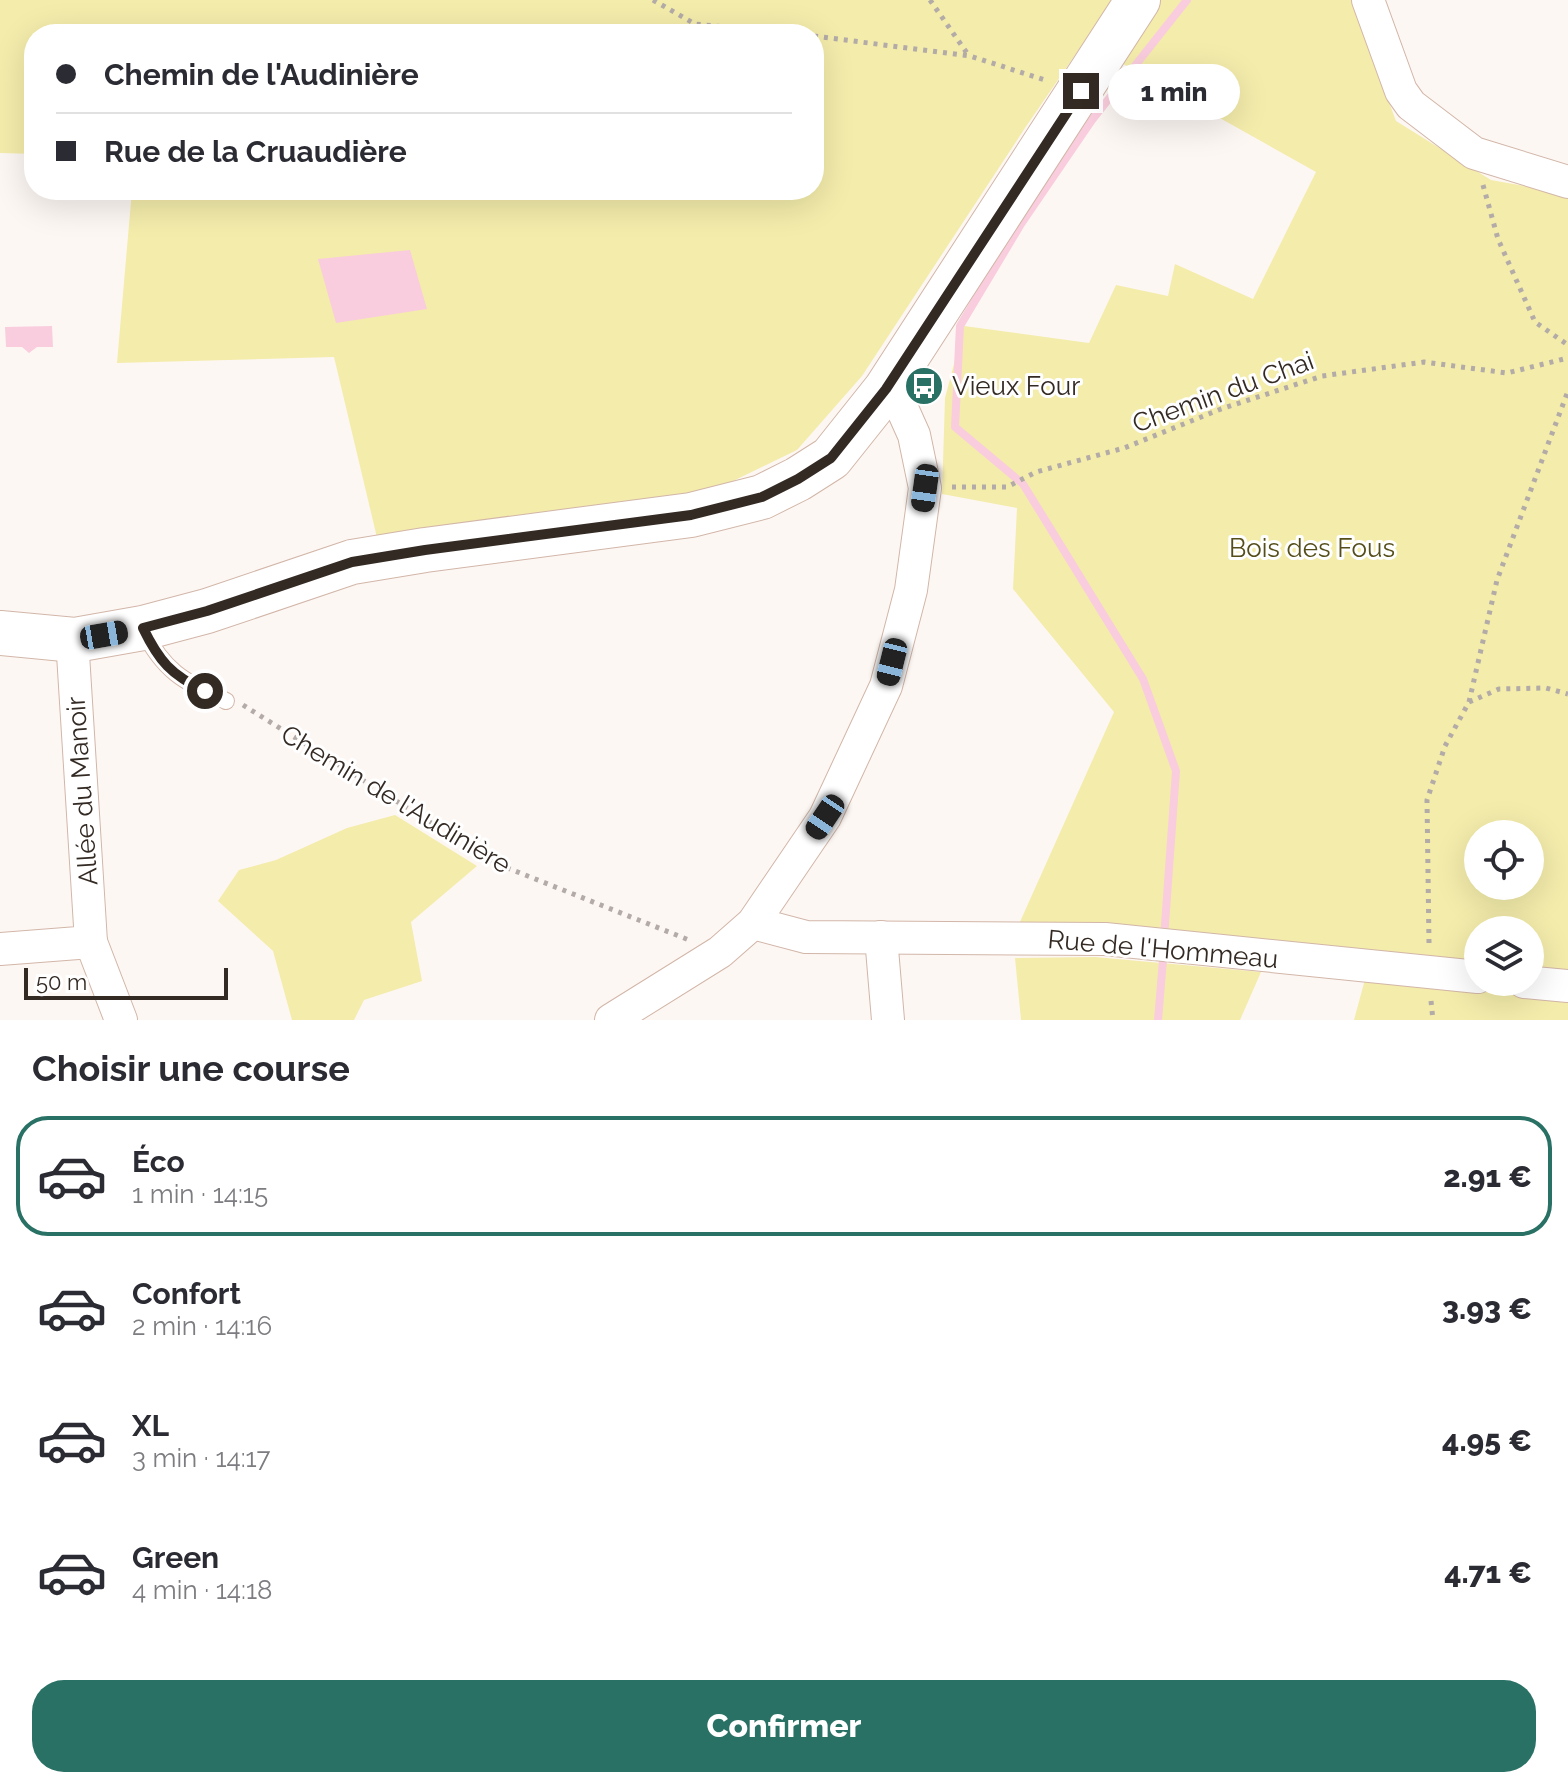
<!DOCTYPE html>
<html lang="fr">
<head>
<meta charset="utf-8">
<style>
	:root { --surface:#fff; --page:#f7f7f7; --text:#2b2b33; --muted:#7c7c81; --line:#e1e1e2; --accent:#297065 }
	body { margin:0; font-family:Raleway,sans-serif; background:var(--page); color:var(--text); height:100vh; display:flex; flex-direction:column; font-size:30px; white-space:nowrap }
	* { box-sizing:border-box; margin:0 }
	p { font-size:26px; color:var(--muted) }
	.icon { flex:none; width:44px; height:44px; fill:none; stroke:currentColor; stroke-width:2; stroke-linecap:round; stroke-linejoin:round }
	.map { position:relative; height:1020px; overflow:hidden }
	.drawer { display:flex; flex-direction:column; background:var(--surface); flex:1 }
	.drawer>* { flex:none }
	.banner { position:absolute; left:24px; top:24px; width:800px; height:176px; border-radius:32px; box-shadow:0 8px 32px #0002; display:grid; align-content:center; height:176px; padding:0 32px; background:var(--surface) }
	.controls { position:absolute; left:1464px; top:820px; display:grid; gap:16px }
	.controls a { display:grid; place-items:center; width:80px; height:80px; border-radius:50%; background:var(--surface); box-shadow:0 8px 32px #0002; font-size:40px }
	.scale { position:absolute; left:24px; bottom:20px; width:204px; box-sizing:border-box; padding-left:8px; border:4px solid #342a24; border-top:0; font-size:22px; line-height:28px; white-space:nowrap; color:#342a24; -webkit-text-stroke:6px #fff; paint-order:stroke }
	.end { position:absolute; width:36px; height:36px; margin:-18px; border:10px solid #342a24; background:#fff; box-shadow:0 0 0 4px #fff }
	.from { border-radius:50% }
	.bubble { position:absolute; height:56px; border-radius:28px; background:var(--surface); box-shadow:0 8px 32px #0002; font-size:26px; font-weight:800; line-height:56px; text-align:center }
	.car { position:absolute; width:24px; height:48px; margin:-24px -12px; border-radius:10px; box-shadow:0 0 6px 2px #0007; background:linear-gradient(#222 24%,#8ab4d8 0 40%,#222 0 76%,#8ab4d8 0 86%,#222 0) }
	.banner b { display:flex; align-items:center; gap:28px; height:76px; font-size:30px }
	.banner b+b { border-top:2px solid var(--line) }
	.banner i { width:20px; height:20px; background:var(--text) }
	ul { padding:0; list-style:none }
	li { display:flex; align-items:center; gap:24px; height:120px; margin:0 16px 12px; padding:0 16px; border:4px solid transparent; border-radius:32px }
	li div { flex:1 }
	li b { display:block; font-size:30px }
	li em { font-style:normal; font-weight:800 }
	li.active { border-color:var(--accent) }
	li>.icon { width:72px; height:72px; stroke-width:1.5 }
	h2 { padding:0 32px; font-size:36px; line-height:96px }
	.button { display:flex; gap:16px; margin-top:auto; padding:16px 32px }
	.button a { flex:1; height:92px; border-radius:32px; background:var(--accent); color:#fff; font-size:32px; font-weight:800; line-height:92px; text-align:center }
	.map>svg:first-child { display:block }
	.green { fill:#f4ecab; fill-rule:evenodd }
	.water { fill:#f9cddd }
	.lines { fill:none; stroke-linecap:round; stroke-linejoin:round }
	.stream { stroke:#f9cddd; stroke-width:8 }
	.lane-casing { stroke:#d2b6a8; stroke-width:18 }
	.street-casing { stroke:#d2b6a8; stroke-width:34 }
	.secondary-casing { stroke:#d2b6a8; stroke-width:46 }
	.path { stroke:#b3aba7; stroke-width:5; stroke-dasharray:4 6; stroke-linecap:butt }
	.lane { stroke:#fff; stroke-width:16 }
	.street { stroke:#fff; stroke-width:32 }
	.secondary { stroke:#fff; stroke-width:44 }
	.route { stroke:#342a24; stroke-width:10 }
	.labels { text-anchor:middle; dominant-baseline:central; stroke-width:6; stroke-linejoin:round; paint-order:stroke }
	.poi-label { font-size:26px; fill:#342a24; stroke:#fff; text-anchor:start }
	.street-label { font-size:26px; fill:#342a24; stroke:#fff }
	.park-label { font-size:26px; fill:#554e1a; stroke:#fff }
</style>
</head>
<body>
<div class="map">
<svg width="1568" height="1020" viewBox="0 0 1568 1020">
	<rect width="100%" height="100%" fill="#fdf7f4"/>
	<!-- green -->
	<g class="green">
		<path d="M 0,0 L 1351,0 L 1396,121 L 1491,180 L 1568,194 L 1568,1020 L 1354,1020 L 1364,983 L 1367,952 L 1019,924 L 1114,712 L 1013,589 L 1017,508 L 942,494 L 945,398 L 964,326 L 1089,343 L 1116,285 L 1168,296 L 1175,264 L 1253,299 L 1316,172 L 1084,42 L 1025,128 L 862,376 L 797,450 L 696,499 L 379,546 L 334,357 L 117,363 L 132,190 L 814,190 L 814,34 L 34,34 L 34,154 L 0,153 ZM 1478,834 L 1530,834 L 1530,886 L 1478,886 ZM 1478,930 L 1530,930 L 1530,982 L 1478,982 Z"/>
		<path d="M 395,815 L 477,866 L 411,922 L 422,981 L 364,1000 L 354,1020 L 292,1020 L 273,951 L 218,901 L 239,870 L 276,860 L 347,828 Z"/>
		<path d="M 1095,957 L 1261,972 L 1240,1020 L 1021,1020 L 1015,958 Z"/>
	</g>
	<!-- water -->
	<g class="water">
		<path d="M 410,250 L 427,309 L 336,323 L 318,259 Z"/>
		<path d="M 52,326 L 53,347 L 37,347 L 29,353 L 22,347 L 6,347 L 5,327 Z"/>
	</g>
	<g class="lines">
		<!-- stream -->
		<g class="stream">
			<path d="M 1164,938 L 1176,771 L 1143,679 L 1023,484 L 955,427 L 960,326 L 1021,224 L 1092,120 L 1187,0"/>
			<path d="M 1158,1020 L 1163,960"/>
		</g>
		<defs>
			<path id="lane" d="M 143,630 C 165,673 184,681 226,701"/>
			<g id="street">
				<path d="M 1368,0 L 1401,91 L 1411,105 L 1474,153 L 1568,182"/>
				<path d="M 753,923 L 806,937 L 1105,939 L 1478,977"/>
				<path d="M 881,937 L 888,1020"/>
				<path d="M 91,942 L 121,1020"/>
				<path d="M 0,949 L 91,942 L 73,654 L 75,640"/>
				<path d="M 1524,982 L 1568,986"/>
				<path d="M 611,1020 L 720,952 L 753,923 L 825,817 L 886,686 L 911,590 L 925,488 L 914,435 L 901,406 L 886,389"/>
			</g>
			<path id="secondary" d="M 0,633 L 75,640 L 143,628 L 207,611 L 352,562 L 425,550 L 691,515 L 762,497 L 798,479 L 831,458 L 886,389 L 1138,0"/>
		</defs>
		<!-- lane casing -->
		<use href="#lane" class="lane-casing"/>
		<!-- street casing -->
		<use href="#street" class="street-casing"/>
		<!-- secondary casing -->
		<use href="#secondary" class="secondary-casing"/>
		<!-- path -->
		<g class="path">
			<path d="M 653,0 L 695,24 L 796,34"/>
			<path d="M 930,0 L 969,56"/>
			<path d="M 814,36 L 970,56 L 1048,81"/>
			<path d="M 1483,185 L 1498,239 L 1535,322 L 1568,345"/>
			<path d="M 952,487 L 1007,487 L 1036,472 L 1124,448 L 1221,409 L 1322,376 L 1424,362 L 1507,373 L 1568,358"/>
			<path d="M 1469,702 L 1499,689 L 1546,688 L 1568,694"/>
			<path d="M 243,705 L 495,863 L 689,940"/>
			<path d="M 1429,943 L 1427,800 L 1445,746 L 1469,702 L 1497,580 L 1568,391"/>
			<path d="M 1431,1001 L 1433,1020"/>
		</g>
		<!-- lane -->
		<use href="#lane" class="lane"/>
		<!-- street -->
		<use href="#street" class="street"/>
		<!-- secondary -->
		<use href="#secondary" class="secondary"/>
	</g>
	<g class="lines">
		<!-- route -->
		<path class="route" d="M 205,691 C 171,675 159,661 143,628 L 207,611 L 352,562 L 425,550 L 691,515 L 762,497 L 798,479 L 831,458 L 886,389 L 1081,91"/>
	</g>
	<!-- icons -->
	<defs>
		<symbol id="bus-disc" viewBox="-11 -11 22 22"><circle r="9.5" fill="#297065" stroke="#fff"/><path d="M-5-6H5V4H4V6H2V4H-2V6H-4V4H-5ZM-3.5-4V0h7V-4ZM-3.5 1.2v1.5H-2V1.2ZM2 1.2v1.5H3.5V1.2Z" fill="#fff"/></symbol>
	</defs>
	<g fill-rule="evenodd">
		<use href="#bus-disc" x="902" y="364" width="44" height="44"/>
	</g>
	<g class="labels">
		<!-- poi labels -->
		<g class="poi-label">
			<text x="952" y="386">Vieux Four</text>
		</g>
		<!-- street labels -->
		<g class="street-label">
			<text transform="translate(1223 392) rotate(-20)">Chemin du Chai</text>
			<text transform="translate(82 791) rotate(-94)">Allée du Manoir</text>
			<text transform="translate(396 799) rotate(31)">Chemin de l'Audinière</text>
			<text transform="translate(1163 949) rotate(5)">Rue de l'Hommeau</text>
		</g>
		<!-- park labels -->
		<g class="park-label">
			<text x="1312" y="548">Bois des Fous</text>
		</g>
	</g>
</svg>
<div class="controls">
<a><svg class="icon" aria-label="locate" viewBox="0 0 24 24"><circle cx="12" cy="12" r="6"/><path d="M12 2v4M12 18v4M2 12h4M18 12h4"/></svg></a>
<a><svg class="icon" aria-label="layers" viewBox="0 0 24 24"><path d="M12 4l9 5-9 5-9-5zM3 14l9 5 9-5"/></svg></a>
</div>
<div class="scale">50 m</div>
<i class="end from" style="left:205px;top:691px"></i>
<i class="end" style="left:1081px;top:91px"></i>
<div class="bubble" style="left:1108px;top:64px;width:132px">1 min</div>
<i class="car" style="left:925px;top:488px;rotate:188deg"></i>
<i class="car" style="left:104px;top:635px;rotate:80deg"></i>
<i class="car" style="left:892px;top:662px;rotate:194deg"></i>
<i class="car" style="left:825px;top:817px;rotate:214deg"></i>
<div class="banner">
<b><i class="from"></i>Chemin de l'Audinière</b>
<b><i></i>Rue de la Cruaudière</b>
</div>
</div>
<section class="drawer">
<h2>Choisir une course</h2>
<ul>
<li class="active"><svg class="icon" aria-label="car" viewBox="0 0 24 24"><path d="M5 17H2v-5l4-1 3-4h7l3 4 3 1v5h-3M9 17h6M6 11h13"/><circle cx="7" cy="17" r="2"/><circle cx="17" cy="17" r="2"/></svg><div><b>Éco</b><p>1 min · 14:15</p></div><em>2.91 €</em></li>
<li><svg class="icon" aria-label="car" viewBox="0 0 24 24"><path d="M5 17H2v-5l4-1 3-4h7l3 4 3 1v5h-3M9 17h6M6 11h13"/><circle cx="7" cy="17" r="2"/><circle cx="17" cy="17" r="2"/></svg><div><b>Confort</b><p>2 min · 14:16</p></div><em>3.93 €</em></li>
<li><svg class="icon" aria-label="car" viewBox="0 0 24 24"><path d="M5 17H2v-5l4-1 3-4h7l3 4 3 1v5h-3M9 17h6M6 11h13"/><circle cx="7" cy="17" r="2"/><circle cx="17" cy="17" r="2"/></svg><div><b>XL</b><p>3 min · 14:17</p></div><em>4.95 €</em></li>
<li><svg class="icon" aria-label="car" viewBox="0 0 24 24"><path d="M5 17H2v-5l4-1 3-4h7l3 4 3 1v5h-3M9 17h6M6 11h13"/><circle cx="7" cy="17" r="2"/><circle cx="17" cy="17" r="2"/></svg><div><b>Green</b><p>4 min · 14:18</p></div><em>4.71 €</em></li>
</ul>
<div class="button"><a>Confirmer</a></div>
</section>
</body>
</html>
